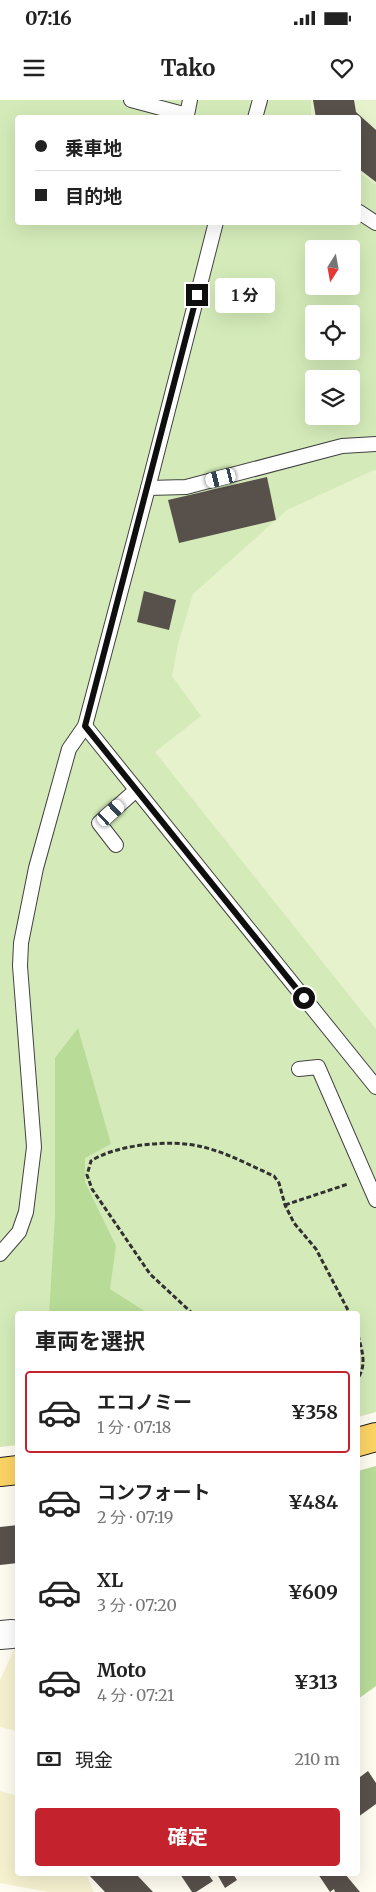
<!DOCTYPE html>
<html lang="ja">
<head>
<meta charset="utf-8">
<style>
	:root { --surface:#fff; --page:#f2f2f2; --text:#222; --muted:#767676; --line:#e0e0e0; --accent:#c4222d }
	body { margin:0; font-family:Merriweather,"Noto Sans JP",serif; background:var(--page); color:var(--text); height:100vh; display:flex; flex-direction:column; font-size:19px; white-space:nowrap }
	* { box-sizing:border-box; margin:0 }
	p { font-size:16px; color:var(--muted) }
	.icon { flex:none; width:28px; height:28px; fill:none; stroke:currentColor; stroke-width:2; stroke-linecap:round; stroke-linejoin:round }
	.map { position:relative; flex:1; overflow:hidden }
	.panel { position:absolute; left:15px; top:1211px; width:345px; height:565px; display:flex; flex-direction:column; background:var(--surface); border-radius:5px; box-shadow:0 5px 20px #0002 }
	.panel>* { flex:none }
	.guide { position:absolute; left:15px; top:15px; width:346px; height:110px; border-radius:5px; box-shadow:0 5px 20px #0002; display:grid; align-content:center; height:110px; padding:0 20px; background:var(--surface) }
	.needle { width:32px; rotate:191deg }
	.buttons { position:absolute; left:305px; top:140px; display:grid; gap:10px }
	.buttons a { display:grid; place-items:center; width:55px; height:55px; border-radius:5px; background:var(--surface); box-shadow:0 5px 20px #0002; font-size:25px }
	.end { position:absolute; width:22px; height:22px; margin:-11px; border:6px solid #0f0f0f; background:#fff; box-shadow:0 0 0 2px #fff }
	.from { border-radius:50% }
	.bubble { position:absolute; height:35px; border-radius:5px; background:var(--surface); box-shadow:0 5px 20px #0002; font-size:16px; font-weight:700; line-height:35px; text-align:center }
	.car { position:absolute; width:15px; height:30px; margin:-15px -8px; border-radius:6px; box-shadow:0 0 4px 1px #0007; background:linear-gradient(#fff 24%,#345 0 40%,#fff 0 76%,#345 0 86%,#fff 0) }
	.guide b { display:flex; align-items:center; gap:18px; height:48px; font-size:19px }
	.guide b+b { border-top:1px solid var(--line) }
	.guide i { width:12px; height:12px; background:var(--text) }
	ul { padding:0; list-style:none }
	li { display:flex; align-items:center; gap:15px; height:82px; margin:0 10px 8px; padding:0 10px; border:2px solid transparent; border-radius:5px }
	li div { flex:1 }
	li b { display:block; font-size:19px }
	li em { font-style:normal; font-weight:700 }
	li.on { border-color:var(--accent) }
	li>.icon { width:45px; height:45px; stroke-width:1.5 }
	h2 { padding:0 20px; font-size:22px; line-height:60px }
	.pay { display:flex; align-items:center; gap:12px; height:55px; padding:0 20px; font-size:19px }
	.pay p { margin-inline-start:auto }
	.button { display:flex; gap:10px; margin-top:auto; padding:10px 20px }
	.button a { flex:1; height:58px; border-radius:5px; background:var(--accent); color:#fff; font-size:20px; font-weight:700; line-height:58px; text-align:center }
	.status { display:flex; justify-content:space-between; align-items:center; height:35px; padding:0 25px; background:var(--surface); direction:ltr }
	.status svg { height:14px; fill:currentColor }
	header { display:flex; justify-content:space-between; align-items:center; height:65px; padding:0 20px; background:var(--surface); font-size:22px; font-weight:700 }
	.map>svg:first-child { display:block }
	.farmland { fill:#f6f2d0 }
	.green { fill:#d4ebb9; fill-rule:evenodd }
	.forest { fill:#b8dc98 }
	.pitch { fill:#e5f2cb }
	.building { fill:#58504b }
	.lines { fill:none; stroke-linecap:round; stroke-linejoin:round }
	.service-casing { stroke:#424242; stroke-width:16 }
	.minor-casing { stroke:#424242; stroke-width:30 }
	.primary-casing { stroke:#202020; stroke-width:30 }
	.path { stroke:#313131; stroke-width:3; stroke-dasharray:5 2.5; stroke-linecap:butt }
	.service { stroke:#fff; stroke-width:14 }
	.minor { stroke:#fff; stroke-width:28 }
	.primary { stroke:#fcd464; stroke-width:28 }
	.route { stroke:#0f0f0f; stroke-width:6 }
</style>
</head>
<body>
<div class="status"><b>07:16</b><svg viewBox="0 0 49 12"><path d="M0 12V9h3v3zM5 12V6h3v6zM10 12V3h3v9zM15 12V0h3v12zM26 1h20v11H26zM47 4h2v5h-2z"/></svg></div>
<header><svg class="icon" aria-label="menu" viewBox="0 0 24 24"><path d="M4 6h16M4 12h16M4 18h16"/></svg>Tako<svg class="icon" aria-label="heart" viewBox="0 0 24 24"><path d="M12 20l-8-8c-3-5 5-10 8-4 3-6 11-1 8 4z"/></svg></header>
<div class="map">
<svg width="376" height="1792" viewBox="0 0 376 1792">
	<rect width="100%" height="100%" fill="#fffcf1"/>
	<!-- farmland -->
	<g class="farmland">
		<path d="M 17,1543 L 17,1631 L 0,1627 L 0,1580 Z"/>
		<path d="M 0,1691 L 17,1696 L 18,1774 L 86,1774 L 94,1792 L 48,1792 L 0,1783 Z"/>
	</g>
	<!-- green -->
	<path class="green" d="M 0,0 L 376,0 L 376,1312 L 358,1317 L 358,1214 L 18,1214 L 17,1345 L 0,1347 ZM 18,18 L 359,18 L 359,122 L 18,122 ZM 314,149 L 351,149 L 351,186 L 314,186 ZM 314,214 L 351,214 L 351,251 L 314,251 ZM 314,279 L 351,279 L 351,316 L 314,316 Z"/>
	<!-- forest -->
	<g class="forest">
		<path d="M 78,928 L 111,1044 L 85,1058 L 85,1082 L 116,1146 L 110,1189 L 149,1214 L 49,1214 L 55,1116 L 55,958 Z"/>
		<path d="M 376,1366 L 376,1586 L 358,1599 L 358,1371 Z"/>
	</g>
	<!-- pitch -->
	<g class="pitch">
		<path d="M 311,0 L 376,0 L 376,85 L 359,72 L 359,18 L 311,17 Z"/>
		<path d="M 374,370 L 376,370 L 376,929 L 155,652 L 201,616 L 172,576 L 178,544 L 193,494 L 287,410 Z"/>
	</g>
	<!-- building -->
	<g class="building">
		<path d="M 313,0 L 354,0 L 356,12 L 376,30 L 376,82 L 359,69 L 359,18 L 316,18 Z"/>
		<path d="M 267,377 L 276,420 L 179,443 L 168,400 Z"/>
		<path d="M 144,491 L 176,500 L 169,530 L 137,522 Z"/>
		<path d="M 18,1425 L 18,1463 L 0,1465 L 0,1427 Z"/>
		<path d="M 368,1671 L 376,1683 L 376,1704 L 358,1717 L 358,1676 L 360,1677 Z"/>
		<path d="M 88,1774 L 136,1774 L 153,1792 L 105,1792 Z"/>
		<path d="M 180,1774 L 208,1774 L 213,1781 L 196,1792 L 192,1792 Z"/>
		<path d="M 217,1774 L 233,1774 L 237,1780 L 225,1788 Z"/>
		<path d="M 318,1774 L 345,1774 L 360,1792 L 335,1792 L 334,1789 L 330,1792 Z"/>
	</g>
	<g class="lines">
		<defs>
			<g id="service">
				<path d="M 131,0 L 187,15 L 190,0"/>
				<path d="M 255,18 L 260,0"/>
				<path d="M 359,112 L 376,123"/>
				<path d="M 148,388 L 216,122"/>
				<path d="M 85,626 L 376,987"/>
				<path d="M 116,745 L 99,723 L 135,691"/>
				<path d="M 299,969 L 318,967 L 376,1100"/>
				<path d="M 0,1154 L 19,1132 L 26,1112 L 34,1047 L 20,866 L 21,843 L 36,768 L 69,649 L 85,626 L 148,388 L 186,387 L 342,346 L 376,344"/>
			</g>
			<path id="minor" d="M 0,1535 L 12,1534"/>
			<g id="primary">
				<path d="M 358,1342 L 376,1337"/>
				<path d="M 0,1372 L 18,1370"/>
			</g>
		</defs>
		<!-- service casing -->
		<use href="#service" class="service-casing"/>
		<!-- minor casing -->
		<use href="#minor" class="minor-casing"/>
		<!-- primary casing -->
		<use href="#primary" class="primary-casing"/>
		<!-- path -->
		<g class="path">
			<path d="M 285,1105 L 348,1084"/>
			<path d="M 193,1214 L 150,1174 L 92,1089 L 87,1075 L 91,1061 C 117,1044 173,1039 203,1047 C 228,1053 251,1066 274,1076 L 279,1083 L 285,1105 L 294,1123 L 316,1149 L 350,1214"/>
			<path d="M 358,1235 C 362,1251 367,1264 358,1278"/>
		</g>
		<!-- service -->
		<use href="#service" class="service"/>
		<!-- minor -->
		<use href="#minor" class="minor"/>
		<!-- primary -->
		<use href="#primary" class="primary"/>
	</g>
	<g class="lines">
		<!-- route -->
		<path class="route" d="M 197,195 L 85,626 L 304,898"/>
	</g>
</svg>
<div class="buttons">
<a><svg class="needle" viewBox="-14 -14 28 28"><path d="M0-13l5 13h-10z" fill="#e53935"/><path d="M0 13l5-13h-10z" fill="#767676"/></svg></a>
<a><svg class="icon" aria-label="locate" viewBox="0 0 24 24"><circle cx="12" cy="12" r="6"/><path d="M12 2v4M12 18v4M2 12h4M18 12h4"/></svg></a>
<a><svg class="icon" aria-label="layers" viewBox="0 0 24 24"><path d="M12 4l9 5-9 5-9-5zM3 14l9 5 9-5"/></svg></a>
</div>
<i class="end from" style="left:304px;top:898px"></i>
<i class="end" style="left:197px;top:195px"></i>
<div class="bubble" style="left:215px;top:178px;width:60px">1 分</div>
<i class="car" style="left:221px;top:378px;rotate:256deg"></i>
<i class="car" style="left:111px;top:713px;rotate:48deg"></i>
<div class="guide">
<b><i class="from"></i>乗車地</b>
<b><i></i>目的地</b>
</div>
<section class="panel">
<h2>車両を選択</h2>
<ul>
<li class="on"><svg class="icon" aria-label="car" viewBox="0 0 24 24"><path d="M5 17H2v-5l4-1 3-4h7l3 4 3 1v5h-3M9 17h6M6 11h13"/><circle cx="7" cy="17" r="2"/><circle cx="17" cy="17" r="2"/></svg><div><b>エコノミー</b><p>1 分 · 07:18</p></div><em>¥358</em></li>
<li><svg class="icon" aria-label="car" viewBox="0 0 24 24"><path d="M5 17H2v-5l4-1 3-4h7l3 4 3 1v5h-3M9 17h6M6 11h13"/><circle cx="7" cy="17" r="2"/><circle cx="17" cy="17" r="2"/></svg><div><b>コンフォート</b><p>2 分 · 07:19</p></div><em>¥484</em></li>
<li><svg class="icon" aria-label="car" viewBox="0 0 24 24"><path d="M5 17H2v-5l4-1 3-4h7l3 4 3 1v5h-3M9 17h6M6 11h13"/><circle cx="7" cy="17" r="2"/><circle cx="17" cy="17" r="2"/></svg><div><b>XL</b><p>3 分 · 07:20</p></div><em>¥609</em></li>
<li><svg class="icon" aria-label="car" viewBox="0 0 24 24"><path d="M5 17H2v-5l4-1 3-4h7l3 4 3 1v5h-3M9 17h6M6 11h13"/><circle cx="7" cy="17" r="2"/><circle cx="17" cy="17" r="2"/></svg><div><b>Moto</b><p>4 分 · 07:21</p></div><em>¥313</em></li>
</ul>
<div class="pay"><svg class="icon" aria-label="cash" viewBox="0 0 24 24"><path d="M3 7h18v10H3z"/><circle cx="12" cy="12" r="2"/></svg>現金<p>210 m</p></div>
<div class="button"><a>確定</a></div>
</section>
</div>
</body>
</html>
